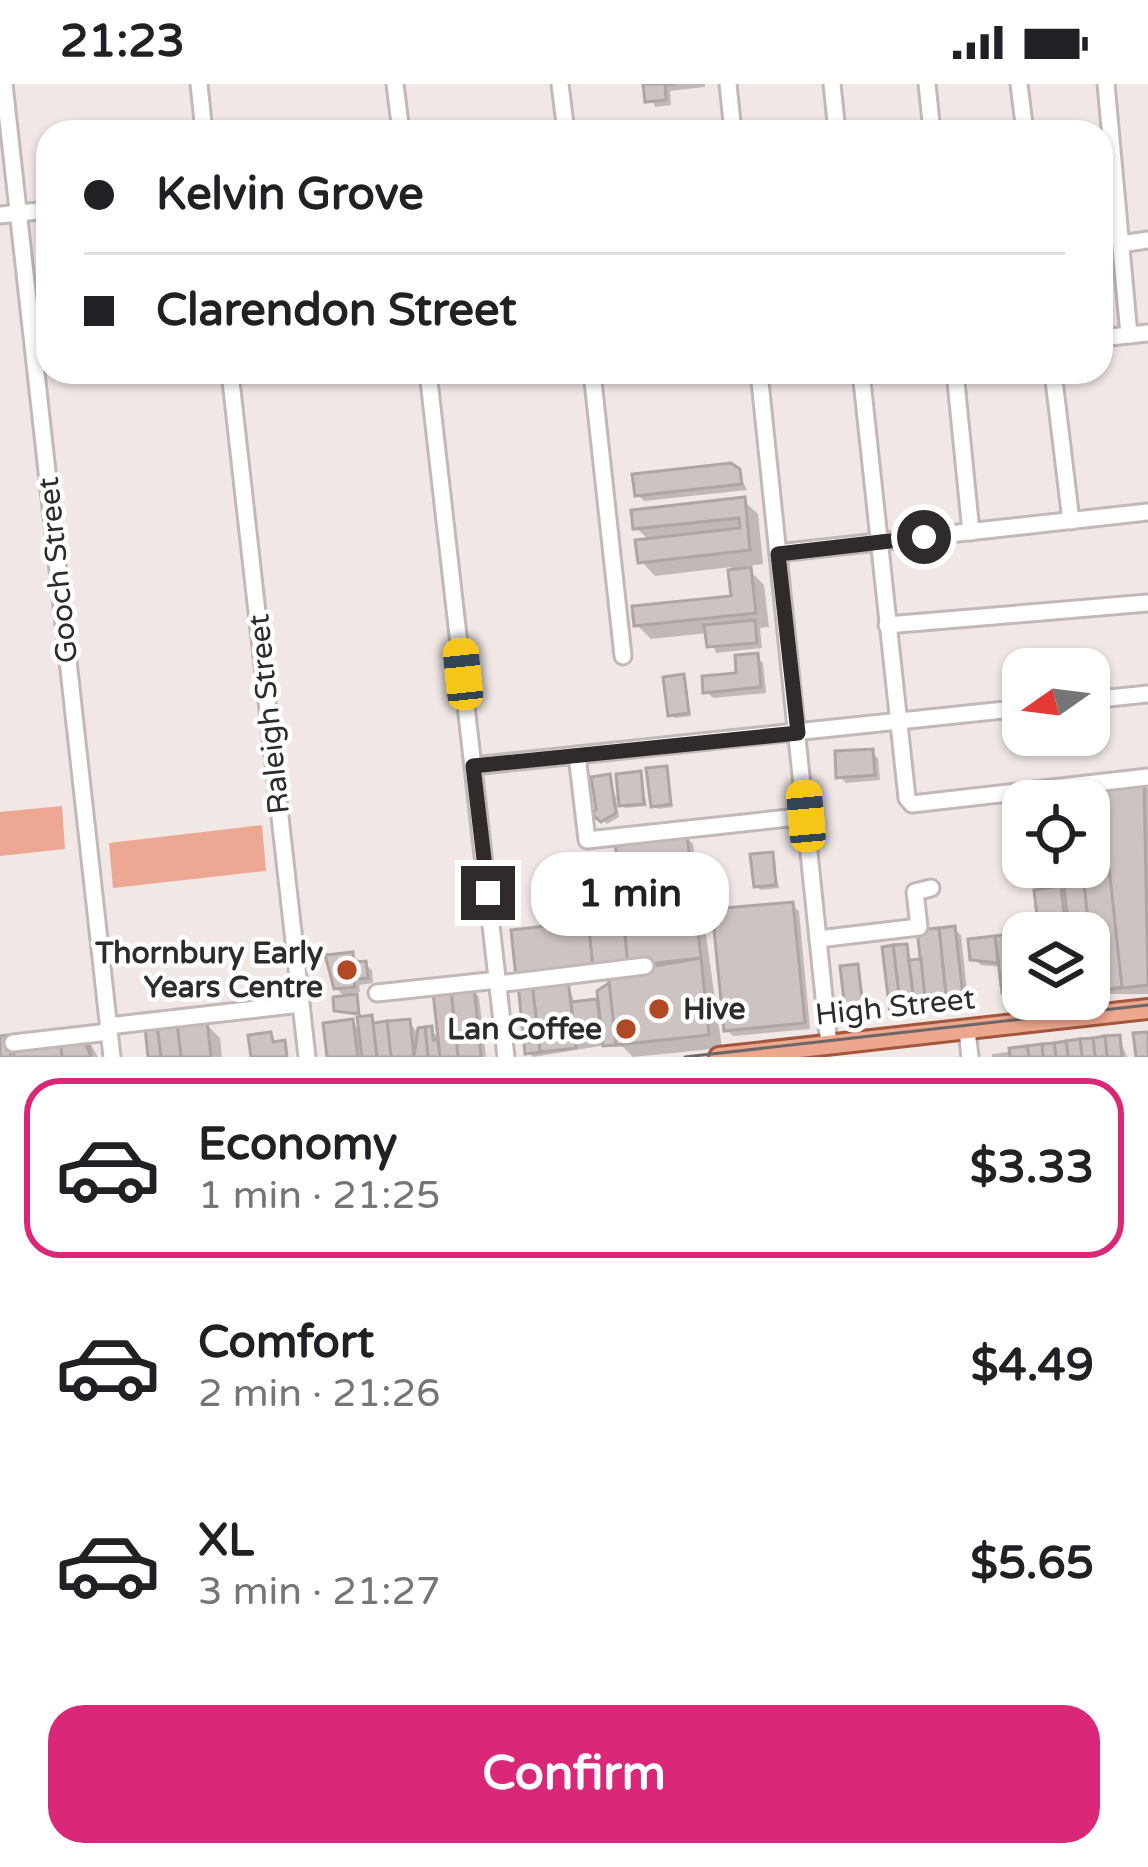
<!DOCTYPE html>
<html lang="en">
<head>
<meta charset="utf-8">
<style>
	:root { --surface:#fff; --page:#f2f2f2; --text:#202124; --muted:#757577; --line:#e0e0e0; --accent:#db2777 }
	body { margin:0; font-family:"Varela Round",sans-serif; background:var(--page); color:var(--text); height:100vh; display:flex; flex-direction:column; font-size:45px; white-space:nowrap }
	* { box-sizing:border-box; margin:0 }
	p { font-size:39px; color:var(--muted) }
	.icon { flex:none; width:66px; height:66px; fill:none; stroke:currentColor; stroke-width:2; stroke-linecap:round; stroke-linejoin:round }
	.map { position:relative; height:973px; overflow:hidden }
	.drawer { display:flex; flex-direction:column; background:var(--surface); flex:1 }
	.drawer>* { flex:none }
	.top-card { position:absolute; left:36px; top:36px; width:1077px; height:264px; border-radius:36px; box-shadow:0 3px 9px #0004; display:grid; align-content:center; height:264px; padding:0 48px; background:var(--surface) }
	.needle { width:78px; rotate:256deg }
	.tools { position:absolute; left:1002px; top:564px; display:grid; gap:24px }
	.tools a { display:grid; place-items:center; width:108px; height:108px; border-radius:24px; background:var(--surface); box-shadow:0 3px 9px #0004; font-size:60px }
	.end { position:absolute; width:54px; height:54px; margin:-27px; border:15px solid #2e2b2a; background:#fff; box-shadow:0 0 0 6px #fff }
	.from { border-radius:50% }
	.bubble { position:absolute; height:84px; border-radius:36px; background:var(--surface); box-shadow:0 3px 9px #0004; font-size:39px; font-weight:800; line-height:84px; text-align:center }
	.car { position:absolute; width:36px; height:72px; margin:-36px -18px; border-radius:15px; box-shadow:0 0 9px 3px #0007; background:linear-gradient(#f5c518 24%,#345 0 40%,#f5c518 0 76%,#345 0 86%,#f5c518 0) }
	.top-card b { display:flex; align-items:center; gap:42px; height:114px; font-size:45px }
	.top-card b+b { border-top:3px solid var(--line) }
	.top-card i { width:30px; height:30px; background:var(--text) }
	ul { padding:21px 0 0; list-style:none }
	li { display:flex; align-items:center; gap:36px; height:180px; margin:0 24px 18px; padding:0 24px; border:6px solid transparent; border-radius:36px }
	li div { flex:1 }
	li b { display:block; font-size:45px }
	li em { font-style:normal; font-weight:800 }
	li.active { border-color:var(--accent) }
	li>.icon { width:108px; height:108px; stroke-width:1.5 }
	.action { display:flex; gap:24px; margin-top:auto; padding:24px 48px }
	.action a { flex:1; height:138px; border-radius:36px; background:var(--accent); color:#fff; font-size:48px; font-weight:800; line-height:138px; text-align:center }
	.status { display:flex; justify-content:space-between; align-items:center; height:84px; padding:0 60px; background:var(--surface); direction:ltr }
	.status svg { height:33px; fill:currentColor }
	.map>svg:first-child { display:block }
	.green { fill:#eca892 }
	.shadow { fill:#0003 }
	.building { fill:#cdc4c2; stroke:#aea6a3; stroke-width:3 }
	.lines { fill:none; stroke-linecap:round; stroke-linejoin:round }
	.minor-casing { stroke:#c2b9b7; stroke-width:21 }
	.major-casing { stroke:#a2563c; stroke-width:24 }
	.minor { stroke:#fff; stroke-width:15 }
	.major { stroke:#eda78f; stroke-width:18 }
	.tram { stroke:#6c6766; stroke-width:3 }
	.route { stroke:#2e2b2a; stroke-width:15 }
	.poi-dot { fill:#b14924; stroke:#fff; stroke-width:4.5 }
	.labels { text-anchor:middle; dominant-baseline:central; stroke-width:9; stroke-linejoin:round; paint-order:stroke }
	.street-label { font-size:30px; fill:#2e2b2a; stroke:#fff }
	.poi-label { font-size:30px; font-weight:bold; fill:#2e2b2a; stroke:#fff; text-anchor:end }
</style>
</head>
<body>
<div class="status"><b>21:23</b><svg viewBox="0 0 49 12"><path d="M0 12V9h3v3zM5 12V6h3v6zM10 12V3h3v9zM15 12V0h3v12zM26 1h20v11H26zM47 4h2v5h-2z"/></svg></div>
<div class="map">
<svg width="1148" height="973" viewBox="0 0 1148 973">
	<rect width="100%" height="100%" fill="#f1e8e6"/>
	<!-- green -->
	<g class="green">
		<path d="M 62,722 L 65,765 L 0,772 L 0,728 Z"/>
		<path d="M 262,741 L 266,787 L 113,804 L 109,759 Z"/>
	</g>
	<!-- shadow -->
	<g class="shadow">
		<path d="M 646,0 L 705,0 L 705,3 L 670,7 L 671,21 L 655,23 Z"/>
		<path d="M 738,388 L 747,406 L 644,417 L 638,411 Z"/>
		<path d="M 743,416 L 758,430 L 763,480 L 745,482 L 764,501 L 769,543 L 760,544 L 762,564 L 716,569 L 708,549 L 651,555 L 637,541 L 735,514 L 731,483 L 655,492 L 641,477 L 650,457 L 636,444 Z"/>
		<path d="M 756,572 L 763,579 L 766,609 L 713,614 L 706,607 L 740,592 Z"/>
		<path d="M 683,593 L 691,632 L 675,634 L 671,630 Z"/>
		<path d="M 871,668 L 878,674 L 880,696 L 846,699 L 839,692 Z"/>
		<path d="M 666,685 L 673,723 L 658,725 L 654,721 Z"/>
		<path d="M 640,691 L 647,722 L 625,724 L 616,715 L 619,733 L 607,740 L 596,730 L 609,693 L 616,714 Z"/>
		<path d="M 1143,700 L 1148,705 L 1148,910 L 1089,910 L 1089,849 L 1042,849 L 1060,806 L 1068,813 L 1065,783 L 1089,783 L 1089,717 L 1079,717 Z"/>
		<path d="M 686,753 L 693,760 L 722,964 L 633,973 L 623,963 L 606,961 L 533,973 L 528,968 L 567,898 L 575,920 L 596,918 L 601,923 L 600,909 L 613,908 L 611,890 L 515,848 L 626,834 Z"/>
		<path d="M 772,771 L 779,804 L 760,806 L 757,802 Z"/>
		<path d="M 792,821 L 799,827 L 810,945 L 733,952 L 727,946 Z"/>
		<path d="M 954,845 L 961,851 L 969,926 L 896,931 L 893,927 L 906,863 L 909,879 L 924,878 Z"/>
		<path d="M 1023,852 L 1023,866 L 1011,868 L 1016,907 L 1006,908 L 1002,883 L 980,881 L 971,858 Z"/>
		<path d="M 352,871 L 372,886 L 373,899 L 359,901 L 360,908 L 352,909 L 357,915 L 347,915 L 336,904 Z"/>
		<path d="M 857,883 L 866,935 L 853,936 L 849,932 Z"/>
		<path d="M 473,906 L 479,913 L 486,973 L 330,973 L 326,941 L 352,938 L 362,949 L 361,937 L 409,938 L 416,947 L 431,946 L 441,956 Z"/>
		<path d="M 206,940 L 220,954 L 222,973 L 151,973 L 148,946 Z"/>
		<path d="M 87,954 L 98,973 L 17,973 L 16,961 Z"/>
		<path d="M 1119,954 L 1127,973 L 992,973 L 992,970 Z"/>
	</g>
	<!-- building -->
	<g class="building">
		<path d="M 643,0 L 676,0 L 665,1 L 666,16 L 645,18 Z"/>
		<path d="M 731,379 L 740,385 L 742,400 L 635,412 L 632,390 Z"/>
		<path d="M 745,413 L 750,466 L 638,479 L 635,456 L 740,444 L 739,434 L 633,445 L 631,426 Z"/>
		<path d="M 751,483 L 756,529 L 634,542 L 632,522 L 731,512 L 728,486 Z"/>
		<path d="M 755,536 L 757,559 L 707,563 L 704,541 Z"/>
		<path d="M 758,569 L 761,603 L 703,609 L 702,592 L 736,589 L 735,571 Z"/>
		<path d="M 684,590 L 689,629 L 668,632 L 663,593 Z"/>
		<path d="M 873,665 L 875,691 L 836,694 L 835,667 Z"/>
		<path d="M 667,682 L 671,720 L 651,723 L 646,684 Z"/>
		<path d="M 641,687 L 644,720 L 619,722 L 616,690 Z"/>
		<path d="M 610,690 L 616,729 L 601,738 L 592,730 L 596,725 L 591,693 Z"/>
		<path d="M 1144,697 L 1148,901 L 1122,903 L 1100,701 Z"/>
		<path d="M 1144,697 L 1148,901 L 1096,907 L 1083,783 L 1089,783 L 1089,717 L 1076,717 L 1074,704 Z"/>
		<path d="M 1100,701 L 1122,903 L 1096,907 L 1082,783 L 1089,783 L 1089,717 L 1076,717 L 1074,704 Z"/>
		<path d="M 687,750 L 701,874 L 628,882 L 615,758 Z"/>
		<path d="M 773,768 L 776,801 L 754,803 L 750,770 Z"/>
		<path d="M 1062,783 L 1082,783 L 1091,865 L 1089,849 L 1069,849 Z"/>
		<path d="M 1061,802 L 1066,849 L 1039,849 L 1034,806 Z"/>
		<path d="M 793,818 L 805,939 L 724,947 L 712,825 Z"/>
		<path d="M 623,832 L 628,882 L 593,885 L 588,835 Z"/>
		<path d="M 588,837 L 593,885 L 516,894 L 511,846 Z"/>
		<path d="M 955,842 L 964,920 L 947,922 L 939,844 Z"/>
		<path d="M 939,844 L 947,922 L 926,924 L 917,846 Z"/>
		<path d="M 1035,847 L 1023,849 L 1023,866 L 1012,867 L 1010,850 Z"/>
		<path d="M 1010,850 L 1016,907 L 1002,909 L 995,852 Z"/>
		<path d="M 995,852 L 998,879 L 970,876 L 968,855 Z"/>
		<path d="M 907,860 L 915,926 L 901,927 L 893,861 Z"/>
		<path d="M 893,861 L 901,927 L 890,929 L 882,863 Z"/>
		<path d="M 1089,865 L 1096,907 L 1089,907 Z"/>
		<path d="M 353,868 L 354,878 L 366,877 L 368,894 L 354,895 L 355,903 L 334,905 L 325,871 Z"/>
		<path d="M 701,874 L 709,951 L 616,961 L 608,890 Z"/>
		<path d="M 921,875 L 926,924 L 915,926 L 909,876 Z"/>
		<path d="M 858,880 L 864,932 L 846,934 L 840,882 Z"/>
		<path d="M 568,895 L 576,964 L 540,968 L 532,899 Z"/>
		<path d="M 532,899 L 540,968 L 525,970 L 518,900 Z"/>
		<path d="M 609,899 L 616,961 L 603,962 L 597,907 Z"/>
		<path d="M 474,903 L 481,973 L 458,973 L 451,906 Z"/>
		<path d="M 451,906 L 458,973 L 440,973 L 433,908 Z"/>
		<path d="M 357,910 L 359,930 L 334,927 L 333,913 Z"/>
		<path d="M 597,915 L 602,955 L 575,958 L 571,918 Z"/>
		<path d="M 372,931 L 377,973 L 362,973 L 357,933 Z"/>
		<path d="M 353,935 L 358,973 L 327,973 L 323,939 Z"/>
		<path d="M 410,935 L 414,973 L 391,973 L 387,937 Z"/>
		<path d="M 207,937 L 211,973 L 181,973 L 177,940 Z"/>
		<path d="M 387,937 L 391,973 L 377,973 L 373,939 Z"/>
		<path d="M 177,940 L 181,973 L 161,973 L 157,942 Z"/>
		<path d="M 157,942 L 161,973 L 148,973 L 145,944 Z"/>
		<path d="M 432,942 L 433,956 L 438,956 L 440,973 L 428,973 L 425,943 Z"/>
		<path d="M 425,943 L 428,973 L 414,973 L 418,944 Z"/>
		<path d="M 271,948 L 273,958 L 285,956 L 287,973 L 251,973 L 248,951 Z"/>
		<path d="M 1148,948 L 1148,973 L 1136,973 L 1133,949 Z"/>
		<path d="M 88,950 L 91,973 L 14,973 L 13,959 Z"/>
		<path d="M 8,951 L 11,973 L 0,973 L 0,952 Z"/>
		<path d="M 1120,951 L 1122,973 L 1107,973 L 1105,952 Z"/>
		<path d="M 1105,952 L 1107,973 L 1095,973 L 1093,954 Z"/>
		<path d="M 1093,954 L 1095,973 L 1082,973 L 1080,955 Z"/>
		<path d="M 1080,955 L 1082,973 L 1068,973 L 1066,957 Z"/>
		<path d="M 1066,957 L 1068,973 L 1056,973 L 1054,959 Z"/>
		<path d="M 85,958 L 91,973 L 62,973 L 61,960 Z"/>
		<path d="M 1054,959 L 1056,973 L 1043,973 L 1042,960 Z"/>
		<path d="M 1042,960 L 1043,973 L 1029,973 L 1027,962 Z"/>
		<path d="M 1027,962 L 1029,973 L 1010,973 L 1009,964 Z"/>
	</g>
	<g class="lines">
		<defs>
			<g id="minor">
				<path d="M 4,0 L 112,973"/>
				<path d="M 199,0 L 204,48"/>
				<path d="M 395,0 L 401,48"/>
				<path d="M 560,0 L 566,48"/>
				<path d="M 728,0 L 733,48"/>
				<path d="M 832,0 L 837,48"/>
				<path d="M 927,0 L 932,48"/>
				<path d="M 1019,0 L 1025,48"/>
				<path d="M 1106,0 L 1129,251"/>
				<path d="M 0,131 L 48,126"/>
				<path d="M 1121,160 L 1148,156"/>
				<path d="M 1101,254 L 1148,249"/>
				<path d="M 230,288 L 307,973"/>
				<path d="M 428,288 L 506,973"/>
				<path d="M 592,288 L 623,572"/>
				<path d="M 759,288 L 829,961"/>
				<path d="M 861,288 L 907,714 L 912,720 L 1148,693"/>
				<path d="M 955,288 L 971,448"/>
				<path d="M 1053,288 L 1071,437"/>
				<path d="M 778,469 L 1148,428"/>
				<path d="M 887,541 L 1148,519"/>
				<path d="M 1089,616 L 1148,610"/>
				<path d="M 577,671 L 587,756 L 807,732"/>
				<path d="M 473,682 L 1023,624"/>
				<path d="M 818,855 L 919,843 L 915,808 L 931,804"/>
				<path d="M 498,900 L 645,882"/>
				<path d="M 377,909 L 498,896"/>
				<path d="M 108,942 L 301,920"/>
				<path d="M 967,946 L 970,973"/>
				<path d="M 13,959 L 109,948"/>
			</g>
			<path id="major" d="M 719,973 L 1148,925"/>
		</defs>
		<!-- minor casing -->
		<use href="#minor" class="minor-casing"/>
		<!-- major casing -->
		<use href="#major" class="major-casing"/>
		<!-- minor -->
		<use href="#minor" class="minor"/>
		<!-- major -->
		<use href="#major" class="major"/>
		<!-- tram -->
		<path class="tram" d="M 685,973 L 1148,921"/>
	</g>
	<g class="lines">
		<!-- route -->
		<path class="route" d="M 488,809 L 473,682 L 798,649 L 778,470 L 924,453"/>
	</g>
	<!-- markers -->
	<g class="poi-dot">
		<circle cx="347" cy="886" r="12"/>
		<circle cx="659" cy="925" r="12"/>
		<circle cx="626" cy="945" r="12"/>
	</g>
	<g class="labels">
		<!-- street labels -->
		<g class="street-label">
			<text transform="translate(58 486) rotate(-96)">Gooch Street</text>
			<text transform="translate(269 630) rotate(-96)">Raleigh Street</text>
			<text transform="translate(895 923) rotate(-6)">High Street</text>
		</g>
		<!-- poi labels -->
		<g class="poi-label">
			<text x="323" y="869">Thornbury Early<tspan x="323" dy="34">Years Centre</tspan></text>
			<text x="683" y="925" text-anchor="start">Hive</text>
			<text x="602" y="945">Lan Coffee</text>
		</g>
	</g>
</svg>
<div class="tools">
<a><svg class="needle" viewBox="-14 -14 28 28"><path d="M0-13l5 13h-10z" fill="#e53935"/><path d="M0 13l5-13h-10z" fill="#757577"/></svg></a>
<a><svg class="icon" aria-label="locate" viewBox="0 0 24 24"><circle cx="12" cy="12" r="6"/><path d="M12 2v4M12 18v4M2 12h4M18 12h4"/></svg></a>
<a><svg class="icon" aria-label="layers" viewBox="0 0 24 24"><path d="M12 4l9 5-9 5-9-5zM3 14l9 5 9-5"/></svg></a>
</div>
<i class="end from" style="left:924px;top:453px"></i>
<i class="end" style="left:488px;top:809px"></i>
<div class="bubble" style="left:531px;top:768px;width:198px">1 min</div>
<i class="car" style="left:463px;top:590px;rotate:354deg"></i>
<i class="car" style="left:806px;top:732px;rotate:355deg"></i>
<div class="top-card">
<b><i class="from"></i>Kelvin Grove</b>
<b><i></i>Clarendon Street</b>
</div>
</div>
<section class="drawer">
<ul>
<li class="active"><svg class="icon" aria-label="car" viewBox="0 0 24 24"><path d="M5 17H2v-5l4-1 3-4h7l3 4 3 1v5h-3M9 17h6M6 11h13"/><circle cx="7" cy="17" r="2"/><circle cx="17" cy="17" r="2"/></svg><div><b>Economy</b><p>1 min · 21:25</p></div><em>$3.33</em></li>
<li><svg class="icon" aria-label="car" viewBox="0 0 24 24"><path d="M5 17H2v-5l4-1 3-4h7l3 4 3 1v5h-3M9 17h6M6 11h13"/><circle cx="7" cy="17" r="2"/><circle cx="17" cy="17" r="2"/></svg><div><b>Comfort</b><p>2 min · 21:26</p></div><em>$4.49</em></li>
<li><svg class="icon" aria-label="car" viewBox="0 0 24 24"><path d="M5 17H2v-5l4-1 3-4h7l3 4 3 1v5h-3M9 17h6M6 11h13"/><circle cx="7" cy="17" r="2"/><circle cx="17" cy="17" r="2"/></svg><div><b>XL</b><p>3 min · 21:27</p></div><em>$5.65</em></li>
</ul>
<div class="action"><a>Confirm</a></div>
</section>
</body>
</html>
